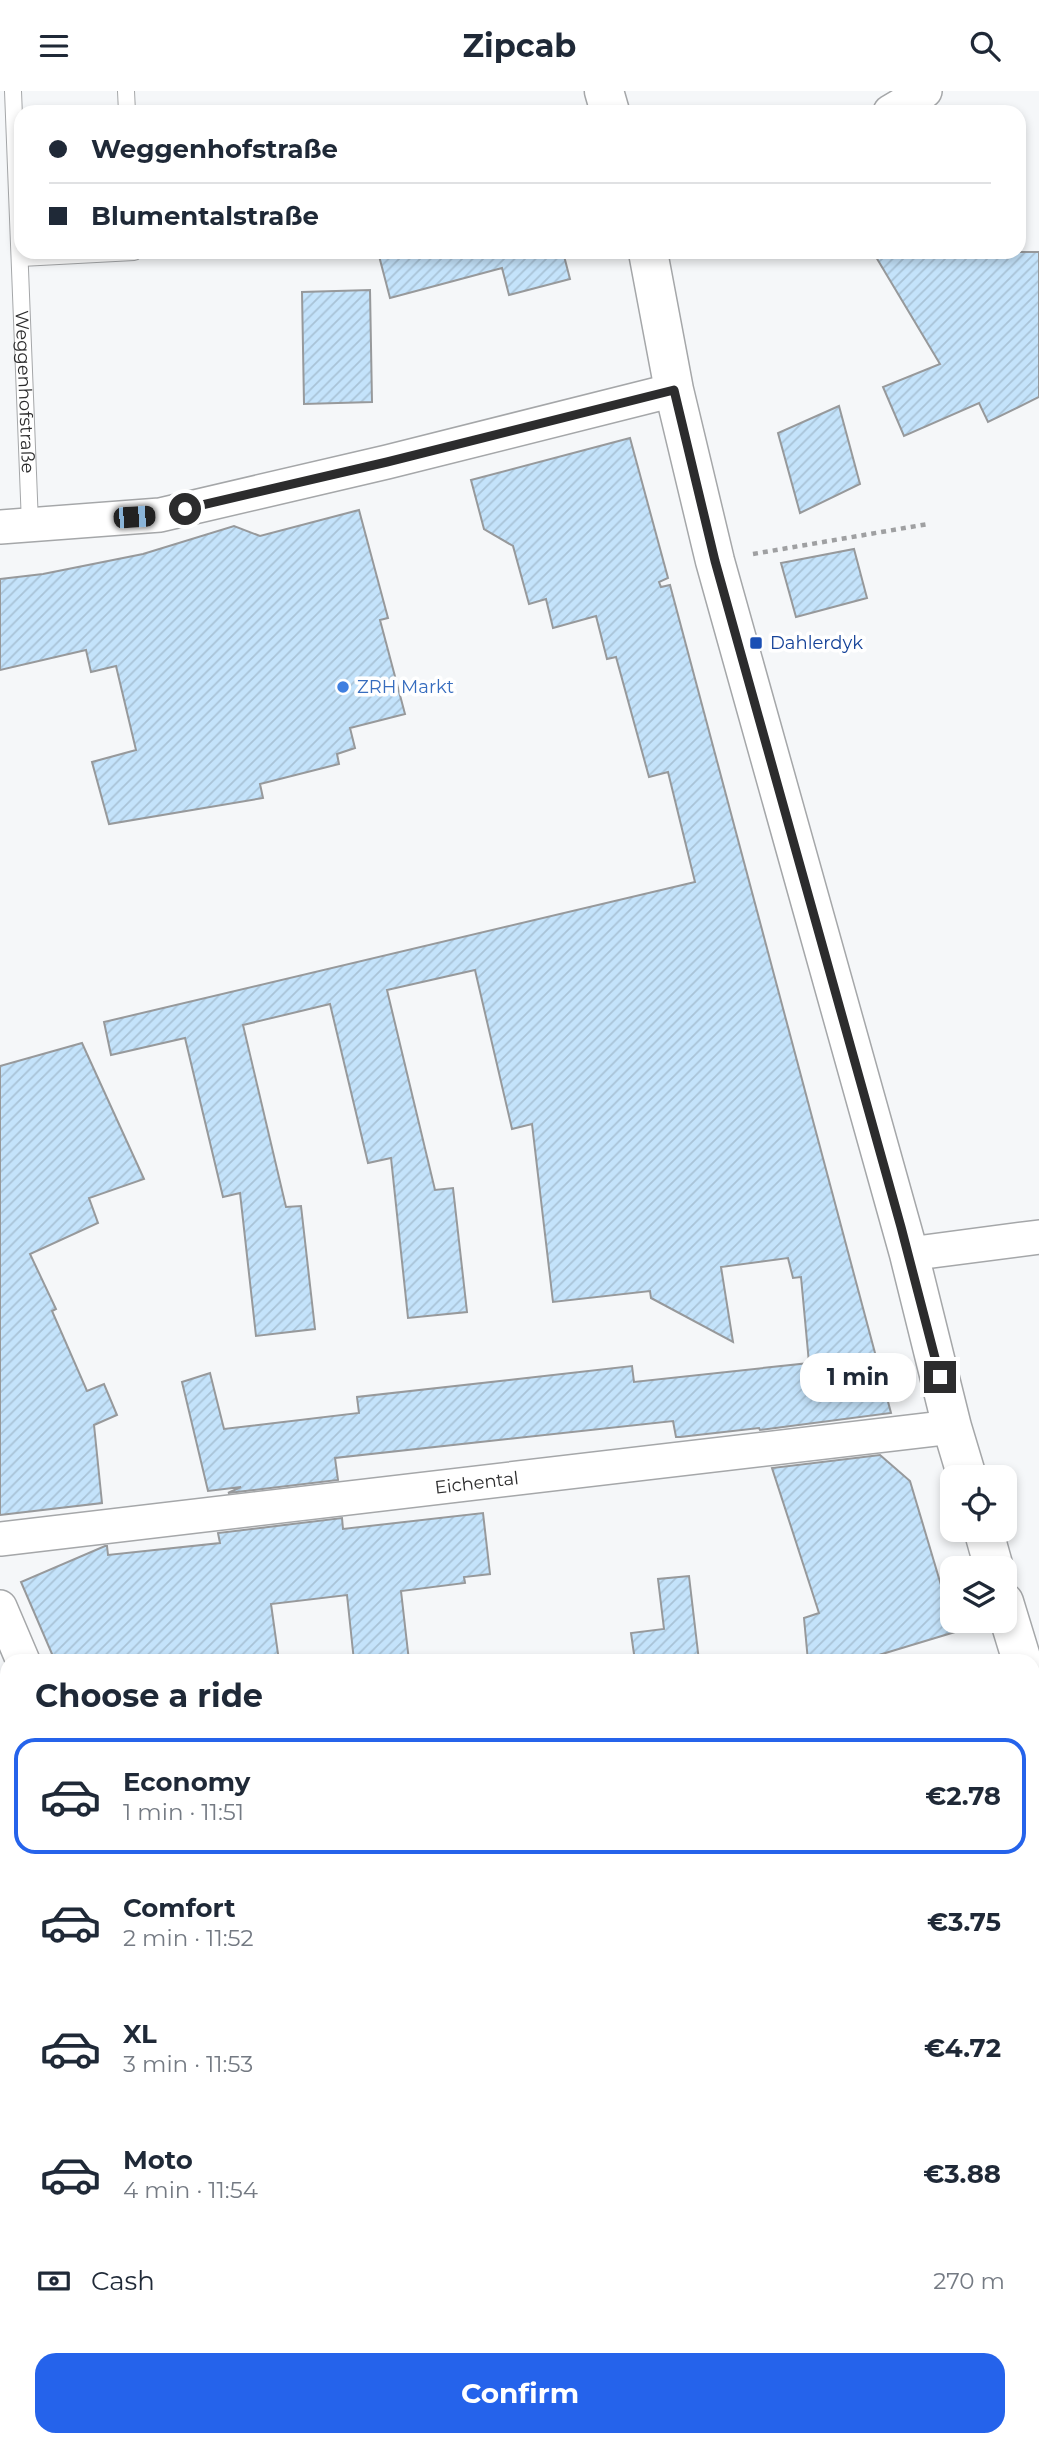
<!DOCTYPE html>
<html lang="en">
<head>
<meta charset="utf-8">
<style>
	:root { --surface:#fff; --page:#f2f2f3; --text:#1f2937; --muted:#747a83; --line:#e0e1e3; --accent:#2563eb }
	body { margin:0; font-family:Montserrat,sans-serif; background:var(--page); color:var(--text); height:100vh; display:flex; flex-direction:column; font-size:26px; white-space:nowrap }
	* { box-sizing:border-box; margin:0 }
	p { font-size:23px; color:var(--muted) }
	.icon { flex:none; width:38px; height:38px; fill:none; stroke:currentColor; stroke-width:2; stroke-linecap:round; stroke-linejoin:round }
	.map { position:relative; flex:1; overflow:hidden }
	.panel { position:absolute; left:0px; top:1563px; width:1040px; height:793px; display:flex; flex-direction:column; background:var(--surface); border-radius:21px 21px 0 0; box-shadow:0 4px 10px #0003 }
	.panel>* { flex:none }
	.top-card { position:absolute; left:14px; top:14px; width:1012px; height:154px; border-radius:21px; box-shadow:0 4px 10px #0003; display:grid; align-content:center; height:154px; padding:0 35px; background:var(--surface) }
	.buttons { position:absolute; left:940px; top:1374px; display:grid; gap:14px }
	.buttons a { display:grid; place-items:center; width:77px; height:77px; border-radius:14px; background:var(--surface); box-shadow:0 4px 10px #0003; font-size:35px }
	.end { position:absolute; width:32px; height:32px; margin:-16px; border:9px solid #2c2c2d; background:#fff; box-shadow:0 0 0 4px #fff }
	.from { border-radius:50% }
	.bubble { position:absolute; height:49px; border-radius:21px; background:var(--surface); box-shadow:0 4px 10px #0003; font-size:23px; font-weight:700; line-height:49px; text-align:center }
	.car { position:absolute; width:21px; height:42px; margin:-21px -10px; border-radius:9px; box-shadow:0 0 5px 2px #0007; background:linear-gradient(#222 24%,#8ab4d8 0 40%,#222 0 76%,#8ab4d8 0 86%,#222 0) }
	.top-card b { display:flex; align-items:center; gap:24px; height:66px; font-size:26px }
	.top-card b+b { border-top:2px solid var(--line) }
	.top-card i { width:18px; height:18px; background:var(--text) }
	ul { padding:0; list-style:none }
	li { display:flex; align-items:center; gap:21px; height:116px; margin:0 14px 10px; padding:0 21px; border:4px solid transparent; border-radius:21px }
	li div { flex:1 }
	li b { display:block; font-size:26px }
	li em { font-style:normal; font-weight:700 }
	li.current { border-color:var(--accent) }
	li>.icon { width:63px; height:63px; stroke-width:1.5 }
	h2 { padding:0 35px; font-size:32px; line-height:84px }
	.pay { display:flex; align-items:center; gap:18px; height:77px; padding:0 35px; font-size:26px }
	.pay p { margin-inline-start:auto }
	.action { display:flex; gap:14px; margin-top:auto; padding:14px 35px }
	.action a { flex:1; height:80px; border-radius:21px; background:var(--accent); color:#fff; font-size:28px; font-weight:700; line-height:80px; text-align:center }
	header { display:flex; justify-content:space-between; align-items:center; height:91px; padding:0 35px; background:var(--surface); font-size:32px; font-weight:700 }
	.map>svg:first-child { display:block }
	.building { fill:url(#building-hatch); stroke:#97999b; stroke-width:2 }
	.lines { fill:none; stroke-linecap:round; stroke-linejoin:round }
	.lane-casing { stroke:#a5a7a9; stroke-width:18 }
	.street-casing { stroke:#a5a7a9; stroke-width:36 }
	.secondary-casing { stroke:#a5a7a9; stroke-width:41 }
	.path { stroke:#9fa0a2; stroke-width:4.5; stroke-dasharray:5 5; stroke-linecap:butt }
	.lane { stroke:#fff; stroke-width:16 }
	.street { stroke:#fff; stroke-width:33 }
	.secondary { stroke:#fff; stroke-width:38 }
	.route { stroke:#2c2c2d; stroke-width:9 }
	.transit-dot { fill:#1a4fb4; stroke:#fff; stroke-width:2.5 }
	.shop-dot { fill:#3f7fe0; stroke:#fff; stroke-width:2.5 }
	.labels { text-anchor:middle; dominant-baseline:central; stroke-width:7; stroke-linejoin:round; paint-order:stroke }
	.street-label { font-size:18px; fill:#2c2c2d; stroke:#fff }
	.transit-label { font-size:18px; fill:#164399; stroke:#fff; text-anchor:start }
	.shop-label { font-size:18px; fill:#366cbe; stroke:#fff; text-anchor:start }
</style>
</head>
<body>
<header><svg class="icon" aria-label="menu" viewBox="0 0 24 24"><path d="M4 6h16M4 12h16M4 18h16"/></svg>Zipcab<svg class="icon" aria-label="search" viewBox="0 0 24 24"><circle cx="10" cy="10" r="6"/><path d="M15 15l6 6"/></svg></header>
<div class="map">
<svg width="1039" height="2355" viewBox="0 0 1039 2355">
	<defs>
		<pattern id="building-hatch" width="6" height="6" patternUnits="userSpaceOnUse" patternTransform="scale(1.75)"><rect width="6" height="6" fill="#c4e3fb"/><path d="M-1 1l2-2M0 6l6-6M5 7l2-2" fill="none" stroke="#a9c3d7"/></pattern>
	</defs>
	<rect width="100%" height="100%" fill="#f5f7f9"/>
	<!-- building -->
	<g class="building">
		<path d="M 378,161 L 563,161 L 570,188 L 509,204 L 502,177 L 390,207 Z"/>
		<path d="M 873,161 L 1039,161 L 1039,306 L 988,331 L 979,312 L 904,345 L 883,296 L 940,273 Z"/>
		<path d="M 370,199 L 372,311 L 304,313 L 302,201 Z"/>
		<path d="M 839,315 L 860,393 L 800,422 L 778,342 Z"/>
		<path d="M 630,347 L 668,487 L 659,491 L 661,496 L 670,494 L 891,1322 L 760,1339 L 759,1337 L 680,1346 L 676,1346 L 673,1330 L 335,1367 L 338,1389 L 228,1402 L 241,1396 L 208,1400 L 182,1291 L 210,1282 L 224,1338 L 359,1322 L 357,1306 L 509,1289 L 632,1275 L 634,1291 L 809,1272 L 801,1186 L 793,1187 L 788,1167 L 721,1176 L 733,1251 L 651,1207 L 650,1200 L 553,1211 L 532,1033 L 512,1038 L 475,879 L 387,899 L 435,1099 L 453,1097 L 467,1221 L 408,1227 L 391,1067 L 368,1072 L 330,913 L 243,934 L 286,1116 L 301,1115 L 315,1238 L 256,1245 L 240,1102 L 223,1106 L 185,947 L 111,964 L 104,931 L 695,791 L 668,681 L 649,686 L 616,566 L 607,568 L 596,525 L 553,537 L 546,508 L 529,513 L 513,455 L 484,438 L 471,389 Z"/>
		<path d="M 359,419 L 388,527 L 380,529 L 405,623 L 350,637 L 355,657 L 337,663 L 339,673 L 260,693 L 263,707 L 109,733 L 92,671 L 136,659 L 116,575 L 91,581 L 86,559 L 0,579 L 0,488 L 43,483 L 143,463 L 234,435 L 260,445 Z"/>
		<path d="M 854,458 L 867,507 L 796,526 L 781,472 Z"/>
		<path d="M 82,952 L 144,1088 L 89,1107 L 98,1132 L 30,1163 L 56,1218 L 52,1220 L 87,1300 L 104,1293 L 117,1324 L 94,1334 L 102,1412 L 0,1424 L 0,975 Z"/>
		<path d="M 880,1364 L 910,1390 L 955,1541 L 859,1570 L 808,1570 L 804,1527 L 819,1522 L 772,1377 Z"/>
		<path d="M 483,1422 L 490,1483 L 464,1486 L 465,1492 L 401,1500 L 409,1570 L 354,1570 L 347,1504 L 271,1513 L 279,1570 L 55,1570 L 21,1491 L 105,1455 L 107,1455 L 108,1464 L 220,1452 L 218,1442 L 342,1427 L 343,1438 Z"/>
		<path d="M 689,1485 L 699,1570 L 635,1570 L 631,1542 L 664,1538 L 658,1488 Z"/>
	</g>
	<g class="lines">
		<defs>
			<g id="lane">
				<path id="s1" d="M 13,0 L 30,433"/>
				<path d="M 126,0 L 127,21"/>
				<path d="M 21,167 L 134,161"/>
			</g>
			<g id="street">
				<path d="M 890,21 L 925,0"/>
				<path d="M 0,436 L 160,424 L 387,371 L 674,299"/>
				<path d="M 909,1163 L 1039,1146"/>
				<path id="s2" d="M 0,1448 L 952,1336"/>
				<path d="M 0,1516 L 23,1570"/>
				<path d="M 1032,1946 L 1039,1944"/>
				<path d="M 314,2348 L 316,2355"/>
				<path d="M 116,2355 L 119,2348"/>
			</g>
			<g id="secondary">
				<path d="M 604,0 L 610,21"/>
				<path d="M 648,161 L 674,299 L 715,470 L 909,1163 L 952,1336 L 967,1386"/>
				<path d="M 983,1438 L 994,1477"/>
				<path d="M 1004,1511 L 1022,1570"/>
				<path d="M 1032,1605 L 1039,1627"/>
			</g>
		</defs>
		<!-- lane casing -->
		<use href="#lane" class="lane-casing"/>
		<!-- street casing -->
		<use href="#street" class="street-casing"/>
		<!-- secondary casing -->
		<use href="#secondary" class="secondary-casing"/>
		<!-- path -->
		<path class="path" d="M 753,463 L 928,433"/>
		<!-- lane -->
		<use href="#lane" class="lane"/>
		<!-- street -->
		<use href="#street" class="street"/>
		<!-- secondary -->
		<use href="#secondary" class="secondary"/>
	</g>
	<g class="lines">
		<!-- route -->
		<path class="route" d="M 185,418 L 387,371 L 674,299 L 715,470 L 901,1136 L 940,1286"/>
	</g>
	<!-- markers -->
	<rect class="transit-dot" x="749" y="545" width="14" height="14" rx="3.5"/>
	<circle class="shop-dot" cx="343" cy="596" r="7"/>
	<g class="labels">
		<!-- street labels -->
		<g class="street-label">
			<text stroke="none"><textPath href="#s1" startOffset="301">Weggenhofstraße</textPath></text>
			<text stroke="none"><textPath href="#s2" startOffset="480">Eichental</textPath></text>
		</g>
		<!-- transit labels -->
		<g class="transit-label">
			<text x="770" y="552">Dahlerdyk</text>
		</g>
		<!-- shop labels -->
		<g class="shop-label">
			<text x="357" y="596">ZRH Markt</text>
		</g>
	</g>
</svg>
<div class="buttons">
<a><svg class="icon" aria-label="locate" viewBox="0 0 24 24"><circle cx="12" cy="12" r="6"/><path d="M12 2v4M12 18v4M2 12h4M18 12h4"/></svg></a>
<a><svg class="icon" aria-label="layers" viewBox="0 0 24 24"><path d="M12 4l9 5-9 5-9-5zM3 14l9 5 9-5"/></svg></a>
</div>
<i class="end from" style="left:185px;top:418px"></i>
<i class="end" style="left:940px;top:1286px"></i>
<div class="bubble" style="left:800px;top:1262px;width:116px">1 min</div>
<i class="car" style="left:134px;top:426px;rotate:86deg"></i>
<div class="top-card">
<b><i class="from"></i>Weggenhofstraße</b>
<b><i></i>Blumentalstraße</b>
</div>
<section class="panel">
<h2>Choose a ride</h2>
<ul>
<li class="current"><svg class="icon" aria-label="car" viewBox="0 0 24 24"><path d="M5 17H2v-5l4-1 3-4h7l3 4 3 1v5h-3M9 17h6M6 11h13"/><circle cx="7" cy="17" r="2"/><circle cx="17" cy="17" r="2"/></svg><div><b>Economy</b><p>1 min · 11:51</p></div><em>€2.78</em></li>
<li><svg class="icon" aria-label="car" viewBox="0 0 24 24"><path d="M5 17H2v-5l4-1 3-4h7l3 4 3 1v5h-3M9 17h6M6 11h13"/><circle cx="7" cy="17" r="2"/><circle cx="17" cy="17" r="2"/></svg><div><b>Comfort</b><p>2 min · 11:52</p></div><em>€3.75</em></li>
<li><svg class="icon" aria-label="car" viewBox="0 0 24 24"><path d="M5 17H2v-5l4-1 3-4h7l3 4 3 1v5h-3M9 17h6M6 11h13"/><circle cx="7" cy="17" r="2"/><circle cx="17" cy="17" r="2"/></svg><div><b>XL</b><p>3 min · 11:53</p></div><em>€4.72</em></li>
<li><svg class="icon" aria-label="car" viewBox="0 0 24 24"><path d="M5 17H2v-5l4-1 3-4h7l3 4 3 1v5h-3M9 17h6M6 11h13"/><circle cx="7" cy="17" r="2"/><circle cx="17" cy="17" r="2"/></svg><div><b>Moto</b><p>4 min · 11:54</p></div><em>€3.88</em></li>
</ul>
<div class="pay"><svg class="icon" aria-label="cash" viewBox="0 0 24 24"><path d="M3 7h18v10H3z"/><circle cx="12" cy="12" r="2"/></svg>Cash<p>270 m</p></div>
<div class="action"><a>Confirm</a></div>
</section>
</div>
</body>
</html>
